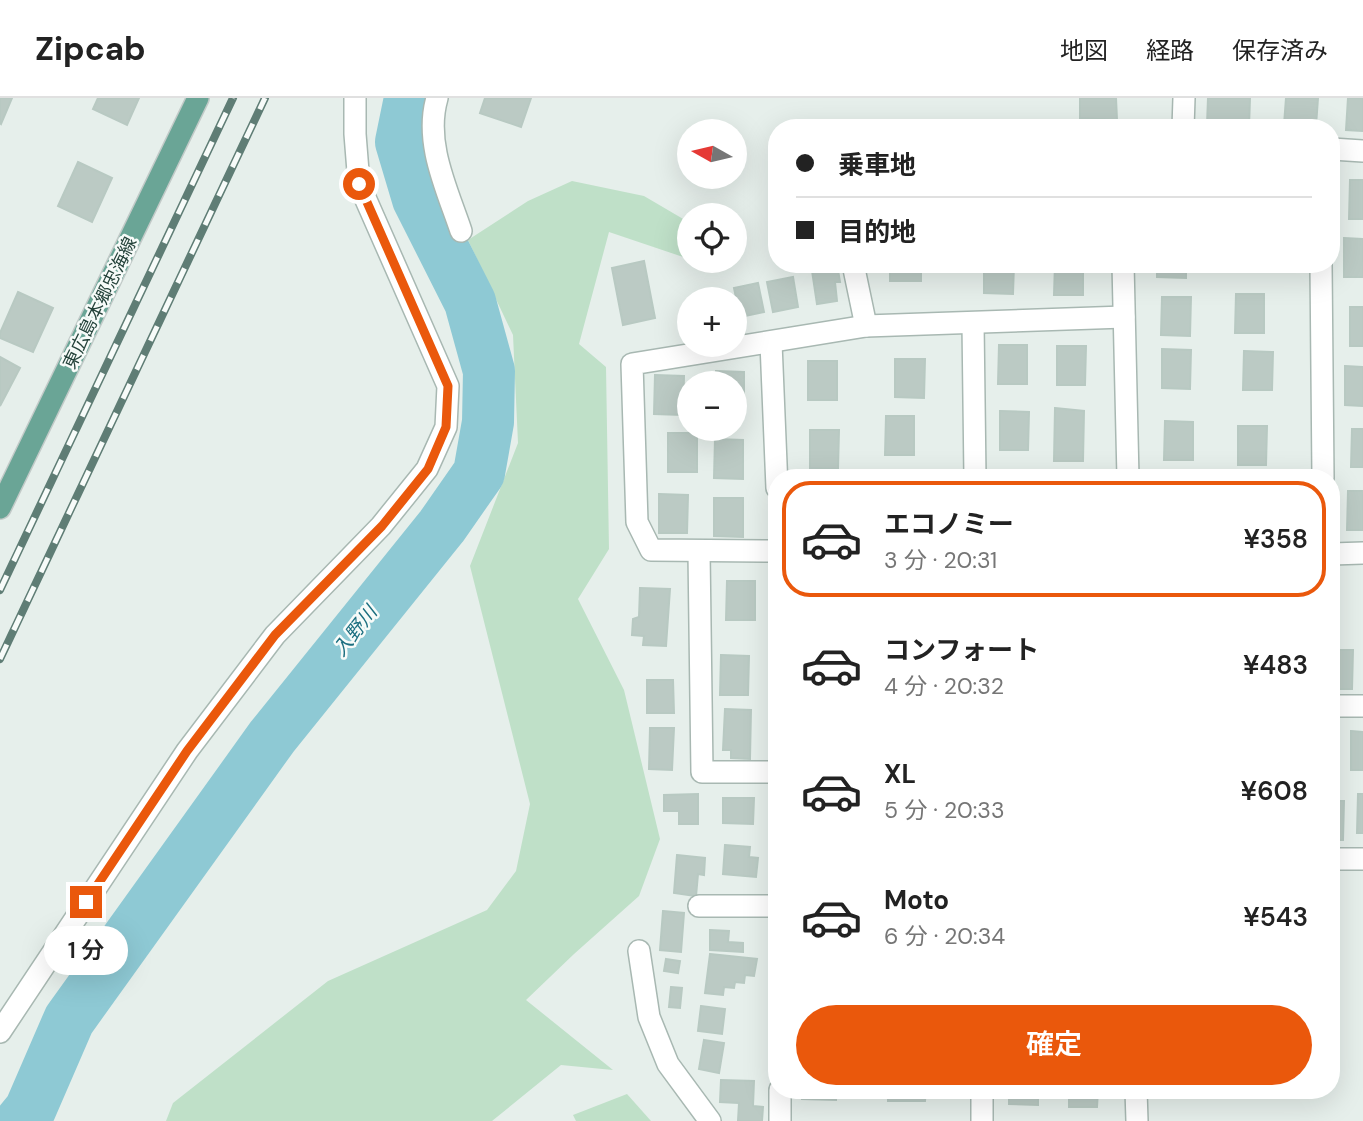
<!DOCTYPE html>
<html lang="ja">
<head>
<meta charset="utf-8">
<style>
	:root { --surface:#fff; --page:#f6f6f6; --text:#222; --muted:#767676; --line:#e0e0e0; --accent:#ea580c }
	body { margin:0; font-family:"DM Sans","Noto Sans JP",sans-serif; background:var(--page); color:var(--text); height:100vh; display:flex; flex-direction:column; font-size:26px; white-space:nowrap }
	* { box-sizing:border-box; margin:0 }
	p { font-size:23px; color:var(--muted) }
	.icon { flex:none; width:38px; height:38px; fill:none; stroke:currentColor; stroke-width:2; stroke-linecap:round; stroke-linejoin:round }
	.map { position:relative; flex:1; overflow:hidden }
	.side { position:absolute; left:768px; top:371px; width:572px; height:630px; display:flex; flex-direction:column; background:var(--surface); border-radius:28px; box-shadow:0 7px 28px #0002 }
	.side>* { flex:none }
	.hud { position:absolute; left:768px; top:21px; width:572px; height:154px; border-radius:28px; box-shadow:0 7px 28px #0002; display:grid; align-content:center; height:154px; padding:0 28px; background:var(--surface) }
	.needle { width:46px; rotate:278deg }
	.buttons { position:absolute; left:677px; top:21px; display:grid; gap:14px }
	.buttons a { display:grid; place-items:center; width:70px; height:70px; border-radius:50%; background:var(--surface); box-shadow:0 7px 28px #0002; font-size:35px }
	.end { position:absolute; width:32px; height:32px; margin:-16px; border:9px solid #ea580c; background:#fff; box-shadow:0 0 0 4px #fff }
	.from { border-radius:50% }
	.bubble { position:absolute; height:49px; border-radius:24px; background:var(--surface); box-shadow:0 7px 28px #0002; font-size:23px; font-weight:600; line-height:49px; text-align:center }
	.hud b { display:flex; align-items:center; gap:24px; height:66px; font-size:26px }
	.hud b+b { border-top:2px solid var(--line) }
	.hud i { width:18px; height:18px; background:var(--text) }
	ul { padding:12px 0 0; list-style:none }
	li { display:flex; align-items:center; gap:21px; height:116px; margin:0 14px 10px; padding:0 14px; border:4px solid transparent; border-radius:28px }
	li div { flex:1 }
	li b { display:block; font-size:26px }
	li em { font-style:normal; font-weight:600 }
	li.selected { border-color:var(--accent) }
	li>.icon { width:63px; height:63px; stroke-width:1.5 }
	.cta { display:flex; gap:14px; margin-top:auto; padding:14px 28px }
	.cta a { flex:1; height:80px; border-radius:42px; background:var(--accent); color:#fff; font-size:28px; font-weight:600; line-height:80px; text-align:center }
	header { display:flex; align-items:center; gap:42px; box-sizing:border-box; height:98px; padding:0 35px; background:var(--surface); border-bottom:2px solid var(--line) }
	header strong { font-size:33px }
	nav { display:flex; gap:38px; margin-inline-start:auto; font-size:24px }
	.map>svg:first-child { display:block }
	.green { fill:#bfe0c8 }
	.lines { fill:none; stroke-linecap:round; stroke-linejoin:round }
	.river { stroke:#8ec9d4; stroke-width:52 }
	.building { fill:#bbcac4; stroke:#b8c9c2; stroke-width:2 }
	.street-casing { stroke:#a8b8b2; stroke-width:24 }
	.primary-casing { stroke:#c2cac8; stroke-width:24 }
	.street { stroke:#fff; stroke-width:21 }
	.primary { stroke:#6aa596; stroke-width:21 }
	.rail-casing { stroke:#5f7d75; stroke-width:8 }
	.rail { stroke:#f7fbf9; stroke-width:5; stroke-dasharray:16; stroke-linecap:butt }
	.route { stroke:#ea580c; stroke-width:9 }
	.labels { text-anchor:middle; dominant-baseline:central; stroke-width:5; stroke-linejoin:round; paint-order:stroke }
	.street-label { font-size:18px; fill:#24423a; stroke:#f7fbf9 }
	.water-label { font-size:19px; font-style:italic; fill:#1c6f80; stroke:#f7fbf9 }
</style>
</head>
<body>
<header>
<strong>Zipcab</strong>
<nav><a>地図</a><a>経路</a><a>保存済み</a></nav>
</header>
<div class="map">
<svg width="1363" height="1023" viewBox="0 0 1363 1023">
	<rect width="100%" height="100%" fill="#e6efeb"/>
	<!-- green -->
	<g class="green">
		<path d="M 572,83 L 644,98 L 690,125 L 689,161 L 609,134 L 579,246 L 606,269 L 609,451 L 578,501 L 624,592 L 660,741 L 639,798 L 574,856 L 526,902 L 613,972 L 561,967 L 492,1023 L 166,1023 L 173,1005 L 328,883 L 487,812 L 516,773 L 530,706 L 470,468 L 518,345 L 513,237 L 468,142 L 528,103 Z"/>
		<path d="M 627,996 L 651,1023 L 576,1023 L 573,1017 Z"/>
	</g>
	<g class="lines">
		<!-- river -->
		<path class="river" d="M 21,1023 L 30,1012 L 69,922 L 272,639 L 442,428 L 479,375 L 488,324 L 489,273 L 470,204 L 418,101 L 401,44 L 410,0"/>
	</g>
	<!-- building -->
	<g class="building">
		<path d="M 0,0 L 12,0 L 1,26 L 0,25 Z"/>
		<path d="M 98,0 L 139,0 L 127,27 L 93,11 Z"/>
		<path d="M 485,0 L 531,0 L 521,29 L 480,15 Z"/>
		<path d="M 1080,0 L 1116,0 L 1117,22 L 1080,20 Z"/>
		<path d="M 1208,0 L 1250,0 L 1249,29 L 1207,27 Z"/>
		<path d="M 1286,0 L 1318,0 L 1316,28 L 1284,27 Z"/>
		<path d="M 1348,0 L 1363,0 L 1363,33 L 1346,32 Z"/>
		<path d="M 78,64 L 112,80 L 92,124 L 58,108 Z"/>
		<path d="M 1350,82 L 1363,82 L 1363,121 L 1349,121 Z"/>
		<path d="M 1344,140 L 1363,141 L 1363,179 L 1344,179 Z"/>
		<path d="M 644,163 L 655,220 L 623,227 L 612,170 Z"/>
		<path d="M 811,166 L 837,166 L 840,184 L 835,184 L 837,203 L 817,206 Z"/>
		<rect x="890" y="166" width="31" height="17"/>
		<path d="M 984,166 L 1014,166 L 1013,196 L 984,195 Z"/>
		<path d="M 1055,166 L 1083,166 L 1083,197 L 1054,197 Z"/>
		<path d="M 1157,166 L 1186,166 L 1186,180 L 1157,179 Z"/>
		<path d="M 793,179 L 798,209 L 773,214 L 767,184 Z"/>
		<path d="M 758,185 L 764,214 L 740,219 L 734,190 Z"/>
		<path d="M 18,194 L 53,210 L 33,254 L 0,240 L 0,235 Z"/>
		<path d="M 1236,196 L 1264,196 L 1264,235 L 1235,235 Z"/>
		<path d="M 1162,199 L 1191,199 L 1190,238 L 1161,237 Z"/>
		<rect x="1350" y="209" width="13" height="39"/>
		<path d="M 999,247 L 1027,247 L 1027,286 L 998,286 Z"/>
		<path d="M 1057,248 L 1086,248 L 1085,287 L 1057,287 Z"/>
		<path d="M 1162,251 L 1191,252 L 1190,291 L 1162,290 Z"/>
		<path d="M 1244,253 L 1273,254 L 1272,292 L 1243,292 Z"/>
		<path d="M 0,259 L 20,270 L 0,308 Z"/>
		<path d="M 895,261 L 925,261 L 924,300 L 895,299 Z"/>
		<rect x="808" y="263" width="29" height="39"/>
		<path d="M 1345,268 L 1363,269 L 1363,308 L 1345,307 Z"/>
		<path d="M 716,273 L 744,274 L 744,312 L 735,312 L 735,285 L 716,285 Z"/>
		<path d="M 655,277 L 684,278 L 683,317 L 654,316 Z"/>
		<path d="M 1055,310 L 1084,313 L 1083,363 L 1054,363 Z"/>
		<path d="M 1000,313 L 1029,314 L 1028,352 L 1000,352 Z"/>
		<path d="M 886,318 L 914,318 L 914,357 L 885,357 Z"/>
		<path d="M 1165,323 L 1193,324 L 1193,362 L 1164,362 Z"/>
		<path d="M 1238,328 L 1267,328 L 1266,367 L 1238,367 Z"/>
		<path d="M 1352,331 L 1363,331 L 1363,369 L 1351,369 Z"/>
		<path d="M 810,332 L 839,332 L 838,371 L 810,370 Z"/>
		<rect x="668" y="335" width="29" height="39"/>
		<path d="M 715,341 L 743,342 L 743,381 L 714,380 Z"/>
		<path d="M 1348,393 L 1363,393 L 1363,432 L 1347,432 Z"/>
		<path d="M 659,396 L 688,397 L 687,435 L 659,435 Z"/>
		<path d="M 714,400 L 743,400 L 743,439 L 714,438 Z"/>
		<path d="M 727,483 L 755,483 L 755,522 L 726,522 Z"/>
		<path d="M 640,490 L 670,491 L 666,548 L 643,547 L 644,538 L 632,537 L 633,521 L 639,519 Z"/>
		<path d="M 1332,552 L 1353,552 L 1352,591 L 1332,591 Z"/>
		<path d="M 721,557 L 749,558 L 748,597 L 720,597 Z"/>
		<path d="M 647,582 L 673,582 L 674,615 L 647,615 Z"/>
		<path d="M 725,611 L 751,612 L 750,661 L 731,660 L 731,652 L 723,652 Z"/>
		<path d="M 650,630 L 674,630 L 672,672 L 649,671 Z"/>
		<path d="M 1351,633 L 1363,634 L 1363,672 L 1351,672 Z"/>
		<rect x="1332" y="640" width="5" height="39"/>
		<path d="M 698,696 L 698,726 L 679,726 L 679,713 L 664,713 L 664,697 Z"/>
		<path d="M 1358,696 L 1363,696 L 1363,735 L 1357,735 Z"/>
		<path d="M 723,700 L 754,700 L 753,726 L 723,725 Z"/>
		<path d="M 1332,703 L 1344,703 L 1343,742 L 1332,742 Z"/>
		<path d="M 725,747 L 750,749 L 749,759 L 758,760 L 756,779 L 723,776 Z"/>
		<path d="M 677,757 L 705,760 L 704,777 L 698,776 L 696,798 L 674,795 Z"/>
		<path d="M 663,813 L 684,815 L 681,854 L 660,852 Z"/>
		<path d="M 710,832 L 729,833 L 728,844 L 743,845 L 743,854 L 710,852 Z"/>
		<path d="M 710,856 L 757,861 L 754,878 L 745,877 L 744,885 L 735,884 L 734,890 L 724,889 L 723,897 L 705,895 Z"/>
		<path d="M 666,861 L 680,863 L 678,875 L 664,873 Z"/>
		<path d="M 671,889 L 682,890 L 680,910 L 669,909 Z"/>
		<path d="M 701,908 L 725,911 L 722,936 L 698,933 Z"/>
		<path d="M 704,942 L 724,945 L 719,975 L 699,971 Z"/>
		<path d="M 721,982 L 754,983 L 753,1008 L 763,1009 L 762,1023 L 738,1023 L 739,1005 L 720,1004 Z"/>
		<path d="M 802,992 L 845,992 L 845,994 L 836,994 L 836,1002 L 802,1001 Z"/>
		<path d="M 888,992 L 926,992 L 925,1003 L 888,1003 Z"/>
		<path d="M 1009,992 L 1038,992 L 1038,1007 L 1009,1006 Z"/>
		<path d="M 1069,992 L 1098,992 L 1097,1009 L 1069,1009 Z"/>
	</g>
	<g class="lines">
		<defs>
			<g id="street">
				<path d="M 437,0 C 424,45 447,91 461,133"/>
				<path d="M 1183,30 L 1184,0"/>
				<path d="M 1332,51 L 1363,53"/>
				<path d="M 853,166 L 866,228"/>
				<path d="M 1123,166 L 1128,380"/>
				<path d="M 1321,166 L 1323,380"/>
				<path d="M 973,225 L 975,380"/>
				<path d="M 771,245 L 777,390"/>
				<path d="M 777,453 L 651,452 L 637,424 L 632,266 L 866,228 L 1124,219"/>
				<path d="M 699,454 L 702,674 L 777,674"/>
				<path d="M 1332,456 L 1363,455"/>
				<path d="M 1332,608 L 1363,608"/>
				<path d="M 1332,761 L 1363,761"/>
				<path d="M 699,808 L 777,808"/>
				<path d="M 639,853 L 649,919 L 668,966 L 710,1023"/>
				<path d="M 0,934 L 187,653 L 275,537 L 381,428 L 427,371 L 446,329 L 448,288 L 359,86 L 355,36 L 355,0"/>
				<path d="M 982,992 L 982,1023"/>
				<path d="M 1136,992 L 1137,1023"/>
				<path d="M 780,1023 L 780,992"/>
			</g>
			<path id="primary" d="M 0,410 L 198,0"/>
		</defs>
		<!-- street casing -->
		<use href="#street" class="street-casing"/>
		<!-- primary casing -->
		<use href="#primary" class="primary-casing"/>
		<!-- street -->
		<use href="#street" class="street"/>
		<!-- primary -->
		<use href="#primary" class="primary"/>
		<defs>
			<g id="rail">
				<path d="M 0,492 L 233,0"/>
				<path d="M 0,561 L 265,0"/>
			</g>
		</defs>
		<!-- rail casing -->
		<use href="#rail" class="rail-casing"/>
		<!-- rail -->
		<use href="#rail" class="rail"/>
	</g>
	<g class="lines">
		<!-- route -->
		<path class="route" d="M 86,804 L 187,653 L 275,537 L 382,428 L 428,371 L 446,329 L 448,288 L 359,86"/>
	</g>
	<g class="labels">
		<!-- street labels -->
		<g class="street-label">
			<text transform="translate(100 205) rotate(-64)">東広島本郷忠海線</text>
		</g>
		<!-- water labels -->
		<g class="water-label">
			<text transform="translate(355 533) rotate(-52)">入野川</text>
		</g>
	</g>
</svg>
<div class="buttons">
<a><svg class="needle" viewBox="-14 -14 28 28"><path d="M0-13l5 13h-10z" fill="#e53935"/><path d="M0 13l5-13h-10z" fill="#767676"/></svg></a>
<a><svg class="icon" aria-label="locate" viewBox="0 0 24 24"><circle cx="12" cy="12" r="6"/><path d="M12 2v4M12 18v4M2 12h4M18 12h4"/></svg></a>
<a>+</a>
<a>−</a>
</div>
<i class="end from" style="left:359px;top:86px"></i>
<i class="end" style="left:86px;top:804px"></i>
<div class="bubble" style="left:44px;top:828px;width:84px">1 分</div>
<div class="hud">
<b><i class="from"></i>乗車地</b>
<b><i></i>目的地</b>
</div>
<section class="side">
<ul>
<li class="selected"><svg class="icon" aria-label="car" viewBox="0 0 24 24"><path d="M5 17H2v-5l4-1 3-4h7l3 4 3 1v5h-3M9 17h6M6 11h13"/><circle cx="7" cy="17" r="2"/><circle cx="17" cy="17" r="2"/></svg><div><b>エコノミー</b><p>3 分 · 20:31</p></div><em>¥358</em></li>
<li><svg class="icon" aria-label="car" viewBox="0 0 24 24"><path d="M5 17H2v-5l4-1 3-4h7l3 4 3 1v5h-3M9 17h6M6 11h13"/><circle cx="7" cy="17" r="2"/><circle cx="17" cy="17" r="2"/></svg><div><b>コンフォート</b><p>4 分 · 20:32</p></div><em>¥483</em></li>
<li><svg class="icon" aria-label="car" viewBox="0 0 24 24"><path d="M5 17H2v-5l4-1 3-4h7l3 4 3 1v5h-3M9 17h6M6 11h13"/><circle cx="7" cy="17" r="2"/><circle cx="17" cy="17" r="2"/></svg><div><b>XL</b><p>5 分 · 20:33</p></div><em>¥608</em></li>
<li><svg class="icon" aria-label="car" viewBox="0 0 24 24"><path d="M5 17H2v-5l4-1 3-4h7l3 4 3 1v5h-3M9 17h6M6 11h13"/><circle cx="7" cy="17" r="2"/><circle cx="17" cy="17" r="2"/></svg><div><b>Moto</b><p>6 分 · 20:34</p></div><em>¥543</em></li>
</ul>
<div class="cta"><a>確定</a></div>
</section>
</div>
</body>
</html>
